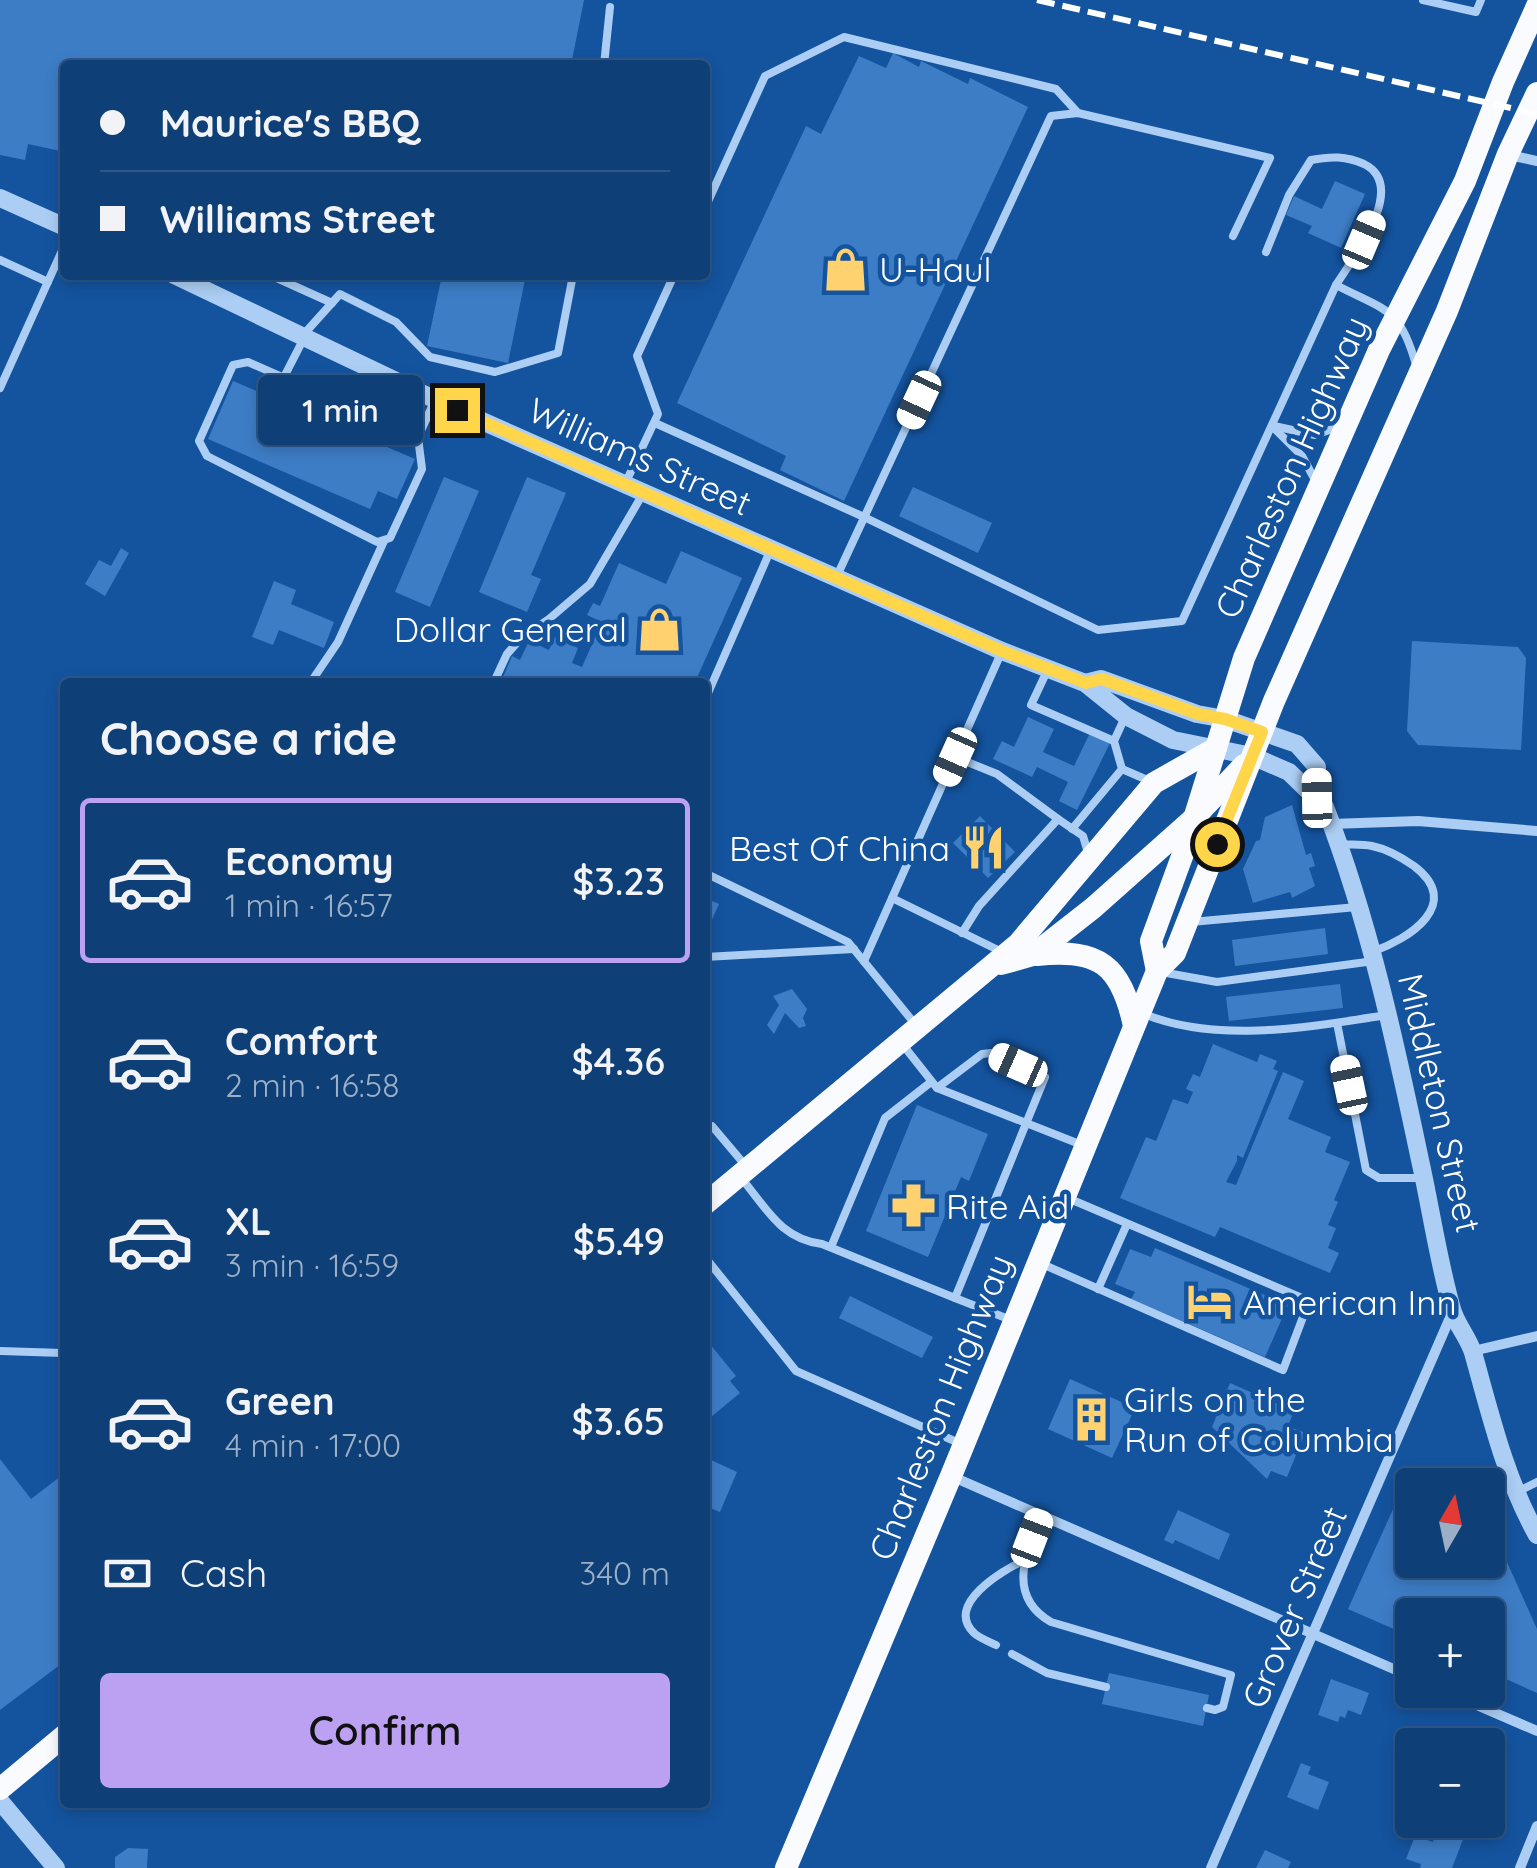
<!DOCTYPE html>
<html lang="en">
<head>
<meta charset="utf-8">
<style>
	:root { --surface:#0f3f77; --page:#1d4a7f; --text:#f1f3f6; --muted:#9bafc6; --line:#2f5889; --accent:#bca0f2 }
	body { margin:0; font-family:Quicksand,sans-serif; background:var(--page); color:var(--text); height:100vh; display:flex; flex-direction:column; font-size:38px; white-space:nowrap }
	* { box-sizing:border-box; margin:0 }
	p { font-size:32px; color:var(--muted) }
	.icon { flex:none; width:55px; height:55px; fill:none; stroke:currentColor; stroke-width:2; stroke-linecap:round; stroke-linejoin:round }
	.map { position:relative; flex:1; overflow:hidden }
	.sheet { position:absolute; left:60px; top:678px; width:650px; height:1130px; display:flex; flex-direction:column; background:var(--surface); border-radius:10px; box-shadow:0 5px 15px #0003,0 0 0 2px var(--line) }
	.sheet>* { flex:none }
	.hud { position:absolute; left:60px; top:60px; width:650px; height:220px; border-radius:10px; box-shadow:0 5px 15px #0003,0 0 0 2px var(--line); display:grid; align-content:center; height:220px; padding:0 40px; background:var(--surface) }
	.needle { width:65px; rotate:9deg }
	.controls { position:absolute; left:1395px; top:1468px; display:grid; gap:20px }
	.controls a { display:grid; place-items:center; width:110px; height:110px; border-radius:10px; background:var(--surface); box-shadow:0 5px 15px #0003,0 0 0 2px var(--line); font-size:50px }
	.end { position:absolute; width:45px; height:45px; margin:-22px; border:12px solid #ffd54a; background:#111; box-shadow:0 0 0 5px #111 }
	.from { border-radius:50% }
	.bubble { position:absolute; height:70px; border-radius:10px; background:var(--surface); box-shadow:0 5px 15px #0003,0 0 0 2px var(--line); font-size:32px; font-weight:600; line-height:70px; text-align:center }
	.car { position:absolute; width:30px; height:60px; margin:-30px -15px; border-radius:12px; box-shadow:0 0 8px 2px #0007; background:linear-gradient(#fff 24%,#345 0 40%,#fff 0 76%,#345 0 86%,#fff 0) }
	.hud b { display:flex; align-items:center; gap:35px; height:95px; font-size:38px }
	.hud b+b { border-top:2px solid var(--line) }
	.hud i { width:25px; height:25px; background:var(--text) }
	ul { padding:0; list-style:none }
	li { display:flex; align-items:center; gap:30px; height:165px; margin:0 20px 15px; padding:0 20px; border:5px solid transparent; border-radius:10px }
	li div { flex:1 }
	li b { display:block; font-size:38px }
	li em { font-style:normal; font-weight:600 }
	li.active { border-color:var(--accent) }
	li>.icon { width:90px; height:90px; stroke-width:1.5 }
	h2 { padding:0 40px; font-size:45px; line-height:120px }
	.pay { display:flex; align-items:center; gap:25px; height:110px; padding:0 40px; font-size:38px }
	.pay p { margin-inline-start:auto }
	.action { display:flex; gap:20px; margin-top:auto; padding:20px 40px }
	.action a { flex:1; height:115px; border-radius:10px; background:var(--accent); color:#111; font-size:40px; font-weight:600; line-height:115px; text-align:center }
	.map>svg:first-child { display:block }
	.building { fill:#3d7dc6 }
	.lines { fill:none; stroke-linecap:round; stroke-linejoin:round }
	.service { stroke:#accef4; stroke-width:8 }
	.minor { stroke:#accef4; stroke-width:10 }
	.tertiary { stroke:#accef4; stroke-width:18 }
	.primary { stroke:#f9fbff; stroke-width:22 }
	.rail { stroke:#fff; stroke-width:6; stroke-dasharray:18 8; stroke-linecap:butt }
	.route { stroke:#ffd54a; stroke-width:12 }
	.labels { text-anchor:middle; dominant-baseline:central; stroke-width:9; stroke-linejoin:round; paint-order:stroke }
	.poi-label { font-size:35px; fill:#fff; stroke:#14549f; text-anchor:start }
	.street-label { font-size:35px; fill:#fff; stroke:#14549f }
</style>
</head>
<body>
<div class="map">
<svg width="1537" height="1868" viewBox="0 0 1537 1868">
	<rect width="100%" height="100%" fill="#14549f"/>
	<!-- building -->
	<g class="building">
		<path d="M 0,0 L 584,0 L 571,65 L 65,65 L 65,152 L 28,144 L 25,160 L 0,155 Z"/>
		<path d="M 893,53 L 919,67 L 921,61 L 968,84 L 970,78 L 1028,107 L 844,501 L 780,470 L 786,456 L 677,403 L 806,126 L 821,134 L 859,56 L 886,68 Z"/>
		<path d="M 1335,181 L 1365,194 L 1341,248 L 1308,233 L 1312,226 L 1286,215 L 1294,196 L 1322,209 Z"/>
		<path d="M 442,275 L 526,275 L 508,363 L 427,346 Z"/>
		<path d="M 233,381 L 415,459 L 397,499 L 378,491 L 370,509 L 208,439 Z"/>
		<path d="M 444,477 L 479,491 L 430,607 L 395,592 Z"/>
		<path d="M 527,477 L 566,493 L 531,575 L 541,579 L 527,612 L 479,592 Z"/>
		<path d="M 913,487 L 992,523 L 978,553 L 899,516 Z"/>
		<path d="M 121,548 L 129,553 L 105,596 L 85,584 L 99,560 L 111,566 Z"/>
		<path d="M 681,551 L 742,578 L 695,682 L 501,682 L 512,656 L 520,660 L 529,641 L 549,650 L 555,637 L 578,648 L 572,663 L 582,667 L 602,622 L 587,615 L 593,603 L 600,606 L 619,563 L 666,584 Z"/>
		<path d="M 274,581 L 296,590 L 291,604 L 334,622 L 324,648 L 279,630 L 273,645 L 252,637 Z"/>
		<path d="M 1412,641 L 1518,647 L 1526,658 L 1521,750 L 1418,745 L 1407,731 Z"/>
		<path d="M 1028,717 L 1054,729 L 1043,752 L 1074,766 L 1090,733 L 1110,743 L 1077,810 L 1059,801 L 1068,782 L 1037,767 L 1032,777 L 993,759 L 1002,741 L 1014,747 Z"/>
		<path d="M 1292,805 L 1306,855 L 1311,853 L 1315,866 L 1309,868 L 1315,886 L 1292,898 L 1290,892 L 1253,903 L 1243,869 L 1256,841 L 1260,840 L 1265,817 Z"/>
		<path d="M 980,816 L 1015,852 L 988,878 L 953,843 Z"/>
		<path d="M 705,898 L 719,904 L 705,935 Z"/>
		<path d="M 1325,928 L 1328,954 L 1235,966 L 1232,940 Z"/>
		<path d="M 1340,984 L 1343,1008 L 1229,1021 L 1226,997 Z"/>
		<path d="M 792,989 L 807,1009 L 803,1018 L 806,1026 L 799,1028 L 785,1013 L 774,1034 L 767,1025 L 779,1005 L 773,996 Z"/>
		<path d="M 1213,1044 L 1257,1062 L 1260,1054 L 1277,1061 L 1273,1069 L 1278,1071 L 1243,1158 L 1237,1155 L 1237,1161 L 1226,1182 L 1236,1185 L 1283,1072 L 1304,1081 L 1288,1119 L 1331,1137 L 1325,1152 L 1350,1162 L 1334,1200 L 1338,1202 L 1328,1225 L 1336,1228 L 1328,1248 L 1339,1253 L 1330,1273 L 1220,1227 L 1215,1237 L 1120,1198 L 1146,1137 L 1156,1141 L 1173,1099 L 1188,1104 L 1193,1092 L 1186,1089 L 1193,1074 L 1200,1077 Z"/>
		<path d="M 917,1105 L 988,1134 L 969,1181 L 961,1177 L 928,1257 L 866,1231 Z"/>
		<path d="M 1155,1248 L 1288,1305 L 1265,1357 L 1131,1299 L 1135,1292 L 1115,1284 L 1130,1249 L 1151,1257 Z"/>
		<path d="M 850,1296 L 933,1337 L 922,1358 L 839,1318 Z"/>
		<path d="M 705,1338 L 736,1376 L 730,1381 L 740,1393 L 705,1422 Z"/>
		<path d="M 1070,1379 L 1135,1408 L 1112,1458 L 1048,1429 Z"/>
		<path d="M 1230,1383 L 1294,1411 L 1288,1426 L 1305,1433 L 1287,1477 L 1271,1471 L 1267,1479 L 1212,1427 Z"/>
		<path d="M 0,1459 L 31,1499 L 65,1473 L 65,1661 L 0,1710 Z"/>
		<path d="M 711,1460 L 737,1472 L 720,1512 L 705,1506 L 705,1475 Z"/>
		<path d="M 1394,1507 L 1412,1516 L 1412,1560 L 1488,1560 L 1488,1535 L 1497,1540 L 1491,1554 L 1507,1562 L 1537,1629 L 1537,1693 L 1488,1671 L 1488,1615 L 1412,1615 L 1412,1637 L 1348,1609 Z"/>
		<path d="M 1178,1510 L 1230,1534 L 1219,1560 L 1175,1540 L 1173,1544 L 1164,1540 Z"/>
		<path d="M 1109,1673 L 1209,1695 L 1203,1726 L 1102,1704 Z"/>
		<path d="M 1331,1679 L 1369,1693 L 1361,1715 L 1348,1710 L 1345,1718 L 1340,1716 L 1338,1722 L 1318,1715 Z"/>
		<path d="M 1301,1763 L 1311,1767 L 1308,1774 L 1329,1782 L 1318,1810 L 1287,1797 Z"/>
		<path d="M 1488,1771 L 1498,1775 L 1488,1802 Z"/>
		<path d="M 1420,1823 L 1432,1828 L 1427,1840 L 1433,1842 L 1438,1827 L 1464,1837 L 1452,1868 L 1420,1868 L 1421,1864 L 1406,1859 Z"/>
		<path d="M 128,1848 L 148,1849 L 147,1868 L 115,1868 L 115,1857 Z"/>
		<path d="M 1265,1850 L 1291,1862 L 1288,1868 L 1256,1868 Z"/>
	</g>
	<g class="lines">
		<!-- service -->
		<g class="service">
			<path d="M 1423,0 L 1476,12 L 1481,0"/>
			<path d="M 604,65 L 610,7"/>
			<path d="M 705,208 L 765,76 L 844,37 L 1056,89 L 1078,113"/>
			<path d="M 0,260 L 48,282"/>
			<path d="M 270,275 L 332,303"/>
			<path d="M 1336,285 C 1386,311 1400,307 1416,365"/>
			<path d="M 304,334 L 340,294 L 396,322 L 430,357 L 495,372 L 558,353 L 573,275"/>
			<path d="M 284,377 L 304,338"/>
			<path d="M 0,388 L 65,244"/>
			<path d="M 655,423 L 864,517 L 1098,630 L 1182,621 L 1336,285 C 1353,258 1409,186 1364,164 C 1346,156 1331,156 1311,160 L 1289,195 L 1266,252"/>
			<path d="M 1272,426 L 1302,456 L 1315,480"/>
			<path d="M 1274,426 L 1315,435 L 1338,427"/>
			<path d="M 418,437 L 248,362 L 233,365 L 199,441 L 207,456 L 377,542 L 390,538 L 422,469 L 418,437 L 435,400"/>
			<path d="M 625,484 L 658,414 L 637,356 L 674,275"/>
			<path d="M 836,578 L 1051,116 L 1078,113 L 1270,158 L 1233,236"/>
			<path d="M 1048,669 L 1031,705 L 1114,741"/>
			<path d="M 311,682 L 338,642 L 384,541"/>
			<path d="M 494,682 L 507,654 L 522,637 L 549,619 L 590,584 L 644,492"/>
			<path d="M 705,700 L 771,549"/>
			<path d="M 955,757 L 997,774 L 1058,819"/>
			<path d="M 1122,769 L 1114,741 L 1125,717"/>
			<path d="M 1072,829 L 1122,769 L 1152,782"/>
			<path d="M 1340,844 C 1350,845 1361,844 1372,846 C 1387,849 1401,857 1414,866 C 1464,904 1409,939 1372,952"/>
			<path d="M 705,873 L 848,942 L 915,1024"/>
			<path d="M 892,898 L 1000,951"/>
			<path d="M 1191,922 L 1357,907"/>
			<path d="M 962,933 L 979,906 L 1058,819 L 1083,836 L 1089,856"/>
			<path d="M 705,957 L 854,949"/>
			<path d="M 864,961 L 1002,651"/>
			<path d="M 1161,972 L 1217,982 L 1374,961"/>
			<path d="M 1144,1014 C 1218,1044 1310,1027 1387,1015"/>
			<path d="M 1337,1023 L 1366,1170 L 1379,1178 L 1423,1178"/>
			<path d="M 903,1045 L 937,1088 L 1082,1145"/>
			<path d="M 705,1126 L 712,1126 L 745,1165"/>
			<path d="M 742,1179 C 767,1209 781,1239 822,1244 L 955,1298 L 1045,1077 L 991,1053 L 982,1054 L 937,1088"/>
			<path d="M 831,1247 L 885,1118 L 931,1082"/>
			<path d="M 705,1257 L 796,1371 L 959,1443"/>
			<path d="M 1042,1264 L 1283,1370 L 1309,1301 L 1070,1199"/>
			<path d="M 1098,1289 L 1127,1224"/>
			<path d="M 955,1298 L 1011,1320"/>
			<path d="M 0,1351 L 63,1353"/>
			<path d="M 1519,1491 L 1537,1482"/>
			<path d="M 1041,1515 C 1026,1553 1006,1596 1051,1622 L 1231,1675 L 1223,1707 L 1215,1710 L 1207,1708"/>
			<path d="M 996,1645 C 990,1642 979,1638 974,1633 C 944,1605 1003,1570 1023,1561"/>
			<path d="M 1012,1654 L 1047,1673 L 1106,1687"/>
		</g>
		<!-- minor -->
		<g class="minor">
			<path d="M 1509,155 L 1537,161"/>
			<path d="M 1331,824 L 1418,821 L 1537,831"/>
			<path d="M 1473,1351 L 1537,1336"/>
			<path d="M 951,1476 L 1412,1677"/>
			<path d="M 1442,1690 L 1537,1731"/>
			<path d="M 1211,1868 L 1452,1313"/>
			<path d="M 1520,1868 L 1537,1826"/>
		</g>
		<!-- tertiary -->
		<g class="tertiary">
			<path d="M 0,198 L 65,227"/>
			<path d="M 174,275 L 457,410 L 1002,651 L 1085,683 L 1126,716 L 1173,740 L 1252,756 L 1289,772 L 1325,807 C 1369,921 1395,1041 1420,1160 C 1431,1209 1438,1260 1452,1309 C 1456,1325 1470,1339 1474,1356 C 1491,1417 1506,1480 1537,1535"/>
			<path d="M 1085,683 L 1101,679 L 1197,714 L 1225,719 L 1297,744 L 1317,767 L 1317,798"/>
			<path d="M 0,1801 L 56,1868"/>
		</g>
		<!-- primary -->
		<g class="primary">
			<path d="M 1037,955 C 1099,948 1121,965 1134,1026"/>
			<path d="M 1001,964 L 1033,955 L 1093,908 L 1193,819 L 1244,765"/>
			<path d="M 1157,971 L 1151,941 L 1184,851 L 1244,658 L 1379,350 L 1465,181 L 1503,82 L 1537,6"/>
			<path d="M 705,1204 L 1018,944 L 1154,783 L 1216,748"/>
			<path d="M 0,1789 L 65,1735"/>
			<path d="M 786,1868 L 951,1476 L 1157,971 L 1175,953 L 1274,701 L 1447,311 L 1508,154 L 1537,93"/>
		</g>
		<!-- rail -->
		<path class="rail" d="M 1037,0 L 1537,114"/>
	</g>
	<g class="lines">
		<!-- route -->
		<path class="route" d="M 457,410 L 1002,651 L 1086,683 L 1102,679 L 1198,714 L 1225,719 L 1262,732 L 1217,844"/>
	</g>
	<!-- icons -->
	<defs>
		<symbol id="shop-bare" viewBox="-9 -9 18 18"><path d="M-5-2.5h2.3a2.7 3.5 0 0 1 5.4 0H5L5.5 6h-11ZM-1.5-2.5h3a1.5 2.3 0 0 0-3 0Z" fill="#ffd26f" stroke="#14549f" stroke-width="2.5" paint-order="stroke"/></symbol>
		<symbol id="restaurant-bare" viewBox="-9 -9 18 18"><path d="M-5-6h1v4h1v-4h1v4h1v-4h1v5L-1.5 .5V6h-2V.5L-5-1ZM5-6V6H3V1.5H1.5Q1.5-4 5-6Z" fill="#ffd26f" stroke="#14549f" stroke-width="2.5" paint-order="stroke"/></symbol>
		<symbol id="pharmacy-bare" viewBox="-9 -9 18 18"><path d="M-2-6h4v4h4v4h-4v4h-4v-4h-4v-4h4Z" fill="#ffd26f" stroke="#14549f" stroke-width="2.5" paint-order="stroke"/></symbol>
		<symbol id="hotel-bare" viewBox="-9 -9 18 18"><path d="M-6-4.5h1.5V1H6V5H4.5V3h-9V5H-6ZM-4 0a1.8 1.8 0 1 1 3.6 0ZM.5 0V-2.5h3Q6-2.5 6 0Z" fill="#ffd26f" stroke="#14549f" stroke-width="2.5" paint-order="stroke"/></symbol>
		<symbol id="building-bare" viewBox="-9 -9 18 18"><path d="M-4-6H4V6H1V3H-1V6H-4ZM-2.5-4.3h1.7v1.8h-1.7ZM.8-4.3h1.7v1.8H.8ZM-2.5-1h1.7V.8h-1.7ZM.8-1h1.7V.8H.8Z" fill="#ffd26f" stroke="#14549f" stroke-width="2.5" paint-order="stroke"/></symbol>
	</defs>
	<g fill-rule="evenodd">
		<use href="#shop-bare" x="814" y="238" width="63" height="63"/>
		<use href="#shop-bare" x="628" y="598" width="63" height="63"/>
		<use href="#restaurant-bare" x="952" y="816" width="63" height="63"/>
		<use href="#pharmacy-bare" x="882" y="1174" width="63" height="63"/>
		<use href="#hotel-bare" x="1178" y="1270" width="63" height="63"/>
		<use href="#building-bare" x="1060" y="1388" width="63" height="63"/>
	</g>
	<g class="labels">
		<!-- poi labels -->
		<g class="poi-label">
			<text x="879" y="269">U-Haul</text>
			<text x="627" y="629" text-anchor="end">Dollar General</text>
			<text x="950" y="848" text-anchor="end">Best Of China</text>
			<text x="946" y="1206">Rite Aid</text>
			<text x="1243" y="1302">American Inn</text>
			<text x="1124" y="1399">Girls on the<tspan x="1124" dy="40">Run of Columbia</tspan></text>
		</g>
		<!-- street labels -->
		<g class="street-label">
			<text transform="translate(640 456) rotate(24)">Williams Street</text>
			<text transform="translate(1291 467) rotate(-66)">Charleston Highway</text>
			<text transform="translate(1440 1103) rotate(77)">Middleton Street</text>
			<text transform="translate(940 1407) rotate(-68)">Charleston Highway</text>
			<text transform="translate(1294 1607) rotate(-67)">Grover Street</text>
		</g>
	</g>
</svg>
<div class="controls">
<a><svg class="needle" viewBox="-14 -14 28 28"><path d="M0-13l5 13h-10z" fill="#e53935"/><path d="M0 13l5-13h-10z" fill="#9bafc6"/></svg></a>
<a>+</a>
<a>−</a>
</div>
<i class="end from" style="left:1217px;top:844px"></i>
<i class="end" style="left:457px;top:410px"></i>
<div class="bubble" style="left:258px;top:375px;width:165px">1 min</div>
<i class="car" style="left:1364px;top:240px;rotate:23deg"></i>
<i class="car" style="left:919px;top:400px;rotate:205deg"></i>
<i class="car" style="left:955px;top:757px;rotate:204deg"></i>
<i class="car" style="left:1317px;top:798px;rotate:359deg"></i>
<i class="car" style="left:1018px;top:1065px;rotate:294deg"></i>
<i class="car" style="left:1349px;top:1085px;rotate:348deg"></i>
<i class="car" style="left:1032px;top:1538px;rotate:21deg"></i>
<div class="hud">
<b><i class="from"></i>Maurice's BBQ</b>
<b><i></i>Williams Street</b>
</div>
<section class="sheet">
<h2>Choose a ride</h2>
<ul>
<li class="active"><svg class="icon" aria-label="car" viewBox="0 0 24 24"><path d="M5 17H2v-5l4-1 3-4h7l3 4 3 1v5h-3M9 17h6M6 11h13"/><circle cx="7" cy="17" r="2"/><circle cx="17" cy="17" r="2"/></svg><div><b>Economy</b><p>1 min · 16:57</p></div><em>$3.23</em></li>
<li><svg class="icon" aria-label="car" viewBox="0 0 24 24"><path d="M5 17H2v-5l4-1 3-4h7l3 4 3 1v5h-3M9 17h6M6 11h13"/><circle cx="7" cy="17" r="2"/><circle cx="17" cy="17" r="2"/></svg><div><b>Comfort</b><p>2 min · 16:58</p></div><em>$4.36</em></li>
<li><svg class="icon" aria-label="car" viewBox="0 0 24 24"><path d="M5 17H2v-5l4-1 3-4h7l3 4 3 1v5h-3M9 17h6M6 11h13"/><circle cx="7" cy="17" r="2"/><circle cx="17" cy="17" r="2"/></svg><div><b>XL</b><p>3 min · 16:59</p></div><em>$5.49</em></li>
<li><svg class="icon" aria-label="car" viewBox="0 0 24 24"><path d="M5 17H2v-5l4-1 3-4h7l3 4 3 1v5h-3M9 17h6M6 11h13"/><circle cx="7" cy="17" r="2"/><circle cx="17" cy="17" r="2"/></svg><div><b>Green</b><p>4 min · 17:00</p></div><em>$3.65</em></li>
</ul>
<div class="pay"><svg class="icon" aria-label="cash" viewBox="0 0 24 24"><path d="M3 7h18v10H3z"/><circle cx="12" cy="12" r="2"/></svg>Cash<p>340 m</p></div>
<div class="action"><a>Confirm</a></div>
</section>
</div>
</body>
</html>
